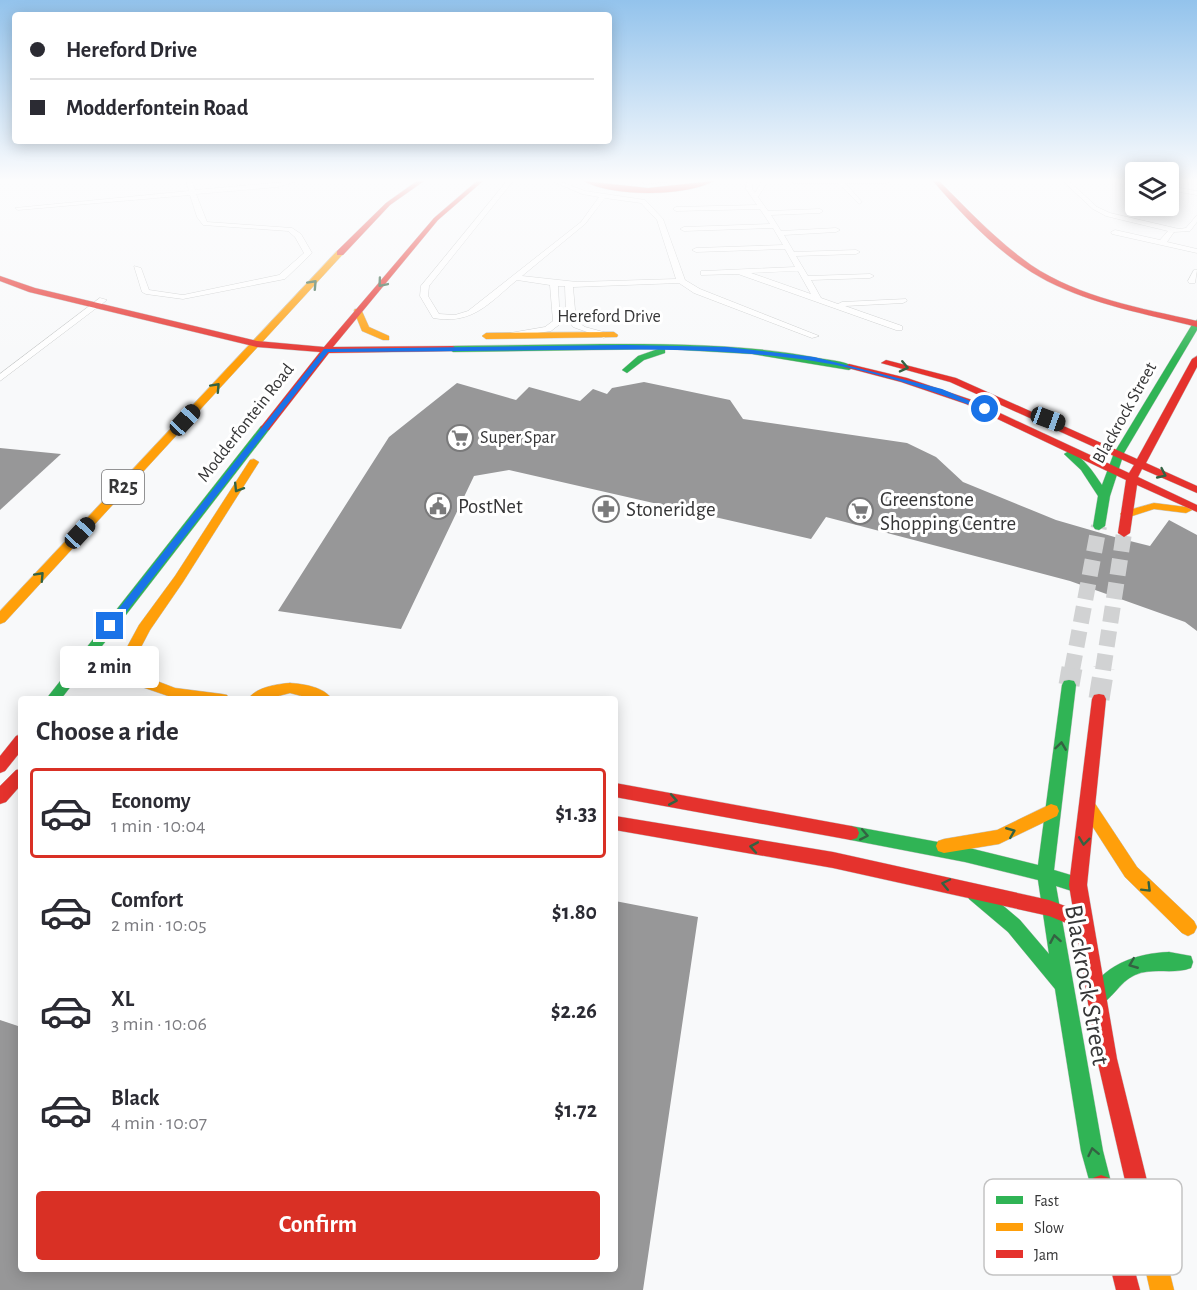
<!DOCTYPE html>
<html lang="en">
<head>
<meta charset="utf-8">
<style>
	:root { --surface:#fff; --page:#f7f7f7; --text:#2b2b33; --muted:#7c7c81; --line:#e1e1e2; --accent:#d93025 }
	body { margin:0; font-family:"Alegreya Sans",sans-serif; background:var(--page); color:var(--text); height:100vh; display:flex; flex-direction:column; font-size:22px; white-space:nowrap }
	* { box-sizing:border-box; margin:0 }
	p { font-size:20px; color:var(--muted) }
	.icon { flex:none; width:33px; height:33px; fill:none; stroke:currentColor; stroke-width:2; stroke-linecap:round; stroke-linejoin:round }
	.map { position:relative; flex:1; overflow:hidden }
	.side { position:absolute; left:18px; top:696px; width:600px; height:576px; display:flex; flex-direction:column; background:var(--surface); border-radius:6px; box-shadow:0 3px 15px #0003 }
	.side>* { flex:none }
	.top-card { position:absolute; left:12px; top:12px; width:600px; height:132px; border-radius:6px; box-shadow:0 3px 15px #0003; display:grid; align-content:center; height:132px; padding:0 18px; background:var(--surface) }
	.controls { position:absolute; left:1125px; top:162px; display:grid; gap:12px }
	.controls a { display:grid; place-items:center; width:54px; height:54px; border-radius:6px; background:var(--surface); box-shadow:0 3px 15px #0003; font-size:30px }
	.end { position:absolute; width:27px; height:27px; margin:-14px; border:8px solid #1a73e8; background:#fff; box-shadow:0 0 0 3px #fff }
	.from { border-radius:50% }
	.bubble { position:absolute; height:42px; border-radius:6px; background:var(--surface); box-shadow:0 3px 15px #0003; font-size:20px; font-weight:700; line-height:42px; text-align:center }
	.car { position:absolute; width:18px; height:36px; margin:-18px -9px; border-radius:8px; box-shadow:0 0 4px 2px #0007; background:linear-gradient(#222 24%,#8ab4d8 0 40%,#222 0 76%,#8ab4d8 0 86%,#222 0) }
	.top-card b { display:flex; align-items:center; gap:21px; height:57px; font-size:22px }
	.top-card b+b { border-top:2px solid var(--line) }
	.top-card i { width:15px; height:15px; background:var(--text) }
	ul { padding:0; list-style:none }
	li { display:flex; align-items:center; gap:18px; height:90px; margin:0 12px 9px; padding:0 6px; border:3px solid transparent; border-radius:6px }
	li div { flex:1 }
	li b { display:block; font-size:22px }
	li em { font-style:normal; font-weight:700 }
	li.current { border-color:var(--accent) }
	li>.icon { width:54px; height:54px; stroke-width:1.5 }
	h2 { padding:0 18px; font-size:27px; line-height:72px }
	.button { display:flex; gap:12px; margin-top:auto; padding:12px 18px }
	.button a { flex:1; height:69px; border-radius:6px; background:var(--accent); color:#fff; font-size:24px; font-weight:700; line-height:69px; text-align:center }
	.map>svg:first-child { display:block }
	.building { fill:#979798 }
	.lines { fill:none; stroke-linecap:round; stroke-linejoin:round }
	.secondary-tunnel-far1 { stroke:#d1d2d3; stroke-width:16; stroke-dasharray:16 8; stroke-linecap:butt }
	.secondary-tunnel { stroke:#d1d2d3; stroke-width:21; stroke-dasharray:21 10; stroke-linecap:butt }
	.street-casing { stroke:#c6c8c8; stroke-width:1 }
	.fast-casing { stroke:#c6c8c8; stroke-width:1 }
	.slow-casing { stroke:#c6c8c8; stroke-width:1 }
	.jam-casing { stroke:#c6c8c8; stroke-width:1 }
	.street { fill:#fefefe; fill-rule:evenodd }
	.fast { fill:#30b455; fill-rule:evenodd }
	.slow { fill:#ff9f0a; fill-rule:evenodd }
	.jam { fill:#e5322d; fill-rule:evenodd }
	.oneway { stroke:#346242 }
	.route { fill:#1a73e8 }
	.labels { text-anchor:middle; dominant-baseline:central; stroke-width:6; stroke-linejoin:round; paint-order:stroke }
	.far-street-label { font-size:18px; fill:#363637; stroke:#fff }
	.far-poi-label { font-size:18px; fill:#363637; stroke:#fff; text-anchor:start }
	.shield { fill:#fff; stroke:#727273; stroke-width:1.5 }
	.shield-label { font-size:20px; font-weight:bold; fill:#363637 }
	.poi-label { font-size:21px; fill:#363637; stroke:#fff; text-anchor:start }
	.near-street-label { font-size:26px; fill:#363637; stroke:#fff }
	.key { fill:#fff; stroke:#c3c3c3; stroke-width:1.5 }
	.key-label { font-size:16px; fill:#363637 }
</style>
</head>
<body>
<div class="map">
<svg width="1197" height="1290" viewBox="0 0 1197 1290">
	<rect width="100%" height="100%" fill="#f8f9fa"/>
	<!-- building -->
	<g class="building">
		<path d="M 644,382 L 730,400 L 743,419 L 907,443 L 936,457 L 963,482 L 1056,520 L 1118,538 L 1150,546 L 1169,520 L 1197,535 L 1197,631 L 1185,622 L 1070,581 L 826,517 L 811,539 L 509,470 L 474,476 L 401,629 L 278,611 L 389,437 L 457,383 L 516,400 L 529,387 L 580,401 L 593,389 L 607,394 L 612,388 Z"/>
		<path d="M 0,448 L 61,454 L 0,510 Z"/>
		<path d="M 615,901 L 698,917 L 643,1290 L 0,1290 L 0,1020 L 21,1027 L 21,1269 L 615,1269 Z"/>
	</g>
	<g class="lines">
		<!-- secondary-tunnel-far1 -->
		<g class="secondary-tunnel-far1">
			<path d="M 1072,670 L 1099,526"/>
			<path d="M 1103,670 L 1124,533"/>
		</g>
		<!-- secondary-tunnel -->
		<g class="secondary-tunnel">
			<path d="M 1069,685 L 1072,668"/>
			<path d="M 1099,699 L 1104,668"/>
		</g>
		<defs>
			<g id="street">
				<path d="M 186,181 L 192,181 L 195,190 L 297,181 L 278,187 L 196,194 L 207,222 L 292,228 L 301,234 L 312,253 L 285,279 L 183,299 L 146,294 L 142,292 L 134,266 L 141,268 L 149,290 L 183,295 L 279,275 L 304,253 L 295,237 L 288,231 L 203,225 L 197,217 L 190,195 L 18,210 L 15,208 L 189,191 Z"/>
				<path d="M 507,181 L 513,181 L 429,286 L 428,296 L 439,314 L 455,315 L 468,311 L 581,222 L 599,197 L 582,194 L 552,181 L 559,181 L 585,191 L 645,200 L 663,219 L 685,280 L 700,289 L 819,336 L 812,338 L 694,293 L 679,283 L 573,287 L 576,321 L 585,327 L 607,333 L 608,335 L 604,338 L 573,327 L 566,315 L 565,286 L 558,286 L 560,324 L 551,331 L 510,337 L 510,333 L 545,327 L 553,321 L 550,285 L 517,280 C 489,303 473,325 433,318 L 420,296 L 421,286 ZM 605,198 L 641,203 L 657,220 L 676,279 L 577,282 L 522,276 L 585,224 Z"/>
				<path d="M 643,181 L 674,181 L 645,184 L 642,182 Z"/>
				<path d="M 747,181 L 753,181 L 752,189 L 755,193 L 762,181 L 768,181 L 758,197 L 768,211 L 820,209 L 823,211 L 820,213 L 771,215 L 781,231 L 836,228 L 840,230 L 836,232 L 784,235 L 794,252 L 856,250 L 860,252 L 856,254 L 796,256 L 808,276 L 870,274 L 874,276 L 870,278 L 811,280 L 821,298 L 838,304 L 842,302 L 906,299 L 907,301 L 903,303 L 845,306 L 902,326 L 902,330 L 896,330 L 738,274 L 701,275 L 701,271 L 704,271 L 795,267 L 785,249 L 696,252 L 692,250 L 696,248 L 783,245 L 773,228 L 684,231 L 680,229 L 684,227 L 770,224 L 760,209 L 676,211 L 673,209 L 676,207 L 757,205 L 746,189 ZM 798,271 L 811,294 L 751,273 Z"/>
				<path d="M 790,181 L 890,181 L 887,183 L 845,183 L 862,202 L 859,204 L 838,183 L 793,183 Z"/>
				<path d="M 1063,181 L 1069,181 L 1097,207 L 1110,213 L 1179,229 L 1186,228 L 1197,215 L 1197,222 L 1190,231 L 1174,232 L 1167,242 L 1197,249 L 1197,253 L 1112,234 L 1111,232 L 1115,230 L 1160,240 L 1168,231 L 1106,216 L 1093,209 Z"/>
				<path d="M 1168,186 L 1197,191 L 1197,195 L 1168,190 Z"/>
				<path d="M 1194,270 L 1197,270 L 1195,283 L 1189,283 L 1188,281 Z"/>
				<path d="M 100,298 L 107,300 L 0,381 L 0,374 Z"/>
			</g>
			<g id="fast">
				<path d="M 1197,320 L 1197,330 L 1124,453 L 1110,496 L 1105,526 L 1099,530 L 1095,529 L 1093,526 L 1098,496 L 1081,470 L 1064,454 L 1069,451 C 1084,457 1093,472 1102,485 L 1114,453 L 1193,323 Z"/>
				<path d="M 602,344 C 674,344 747,344 818,358 C 829,360 845,361 854,367 L 849,370 L 752,354 L 665,349 L 665,353 L 644,360 L 627,373 L 622,370 L 638,356 L 658,349 L 453,352 L 449,349 L 453,346 Z"/>
				<path d="M 265,425 L 270,428 L 269,430 L 61,699 L 46,699 L 261,426 Z"/>
				<path d="M 1069,680 L 1074,681 L 1076,685 L 1054,870 L 1084,879 L 1087,885 L 1084,891 L 1078,893 L 1056,886 L 1103,1151 L 1112,1186 L 1109,1194 L 1101,1197 L 1093,1194 L 1081,1151 L 1055,989 L 1008,932 L 969,899 L 966,893 L 969,887 L 975,885 L 981,887 L 1020,920 L 1049,954 L 1038,880 L 965,862 L 851,840 L 845,838 L 843,833 L 845,828 L 851,826 L 965,847 L 1038,865 L 1062,685 L 1064,681 Z"/>
				<path d="M 1169,952 L 1191,956 L 1193,962 L 1191,968 C 1173,975 1153,967 1135,975 C 1119,982 1112,1001 1096,1007 L 1089,1005 L 1087,998 C 1100,965 1137,953 1169,952 Z"/>
			</g>
			<g id="slow">
				<path d="M 337,251 L 344,253 L 5,622 L 0,624 L 0,611 Z"/>
				<path d="M 355,309 L 361,309 L 369,327 L 389,336 L 389,340 L 383,340 L 362,331 L 354,311 Z"/>
				<path d="M 614,332 L 618,335 L 617,337 L 486,339 L 482,336 L 486,333 Z"/>
				<path d="M 254,459 L 259,462 L 183,582 L 150,630 L 140,649 L 139,662 L 149,678 L 175,688 L 222,694 L 227,695 L 229,699 L 174,698 L 139,686 L 125,662 L 126,649 L 139,625 L 175,576 L 250,460 Z"/>
				<path d="M 1154,503 L 1186,507 L 1192,510 L 1186,513 L 1154,509 L 1126,518 L 1120,514 L 1122,512 Z"/>
				<path d="M 290,683 C 304,684 324,687 332,699 L 313,699 L 290,693 L 267,699 L 248,699 C 256,687 277,684 290,683 Z"/>
				<path d="M 1088,800 L 1094,802 L 1137,867 L 1194,921 L 1197,927 L 1194,933 L 1188,936 L 1182,933 L 1125,877 L 1080,807 L 1082,802 Z"/>
				<path d="M 1051,804 L 1057,806 L 1059,811 L 1057,816 L 999,844 L 944,853 L 938,851 L 936,846 L 938,841 L 944,839 L 997,830 Z"/>
				<path d="M 1138,1178 L 1146,1181 L 1149,1189 L 1174,1290 L 1150,1290 L 1127,1189 L 1130,1181 Z"/>
			</g>
			<g id="jam">
				<path d="M 417,181 L 424,181 L 390,205 L 343,255 L 337,255 L 337,251 L 386,203 Z"/>
				<path d="M 477,181 L 483,181 L 438,220 L 333,347 L 453,346 L 457,349 L 456,351 L 329,353 L 269,430 L 265,431 L 260,428 L 320,352 L 257,347 L 29,292 L 0,281 L 0,276 L 35,288 L 257,341 L 324,347 L 434,218 Z"/>
				<path d="M 583,181 L 648,188 L 714,181 C 685,197 612,197 583,181 Z"/>
				<path d="M 933,181 L 939,181 C 968,210 997,241 1031,265 C 1080,298 1141,308 1197,321 L 1197,327 C 1147,314 1094,305 1047,281 C 1003,258 965,218 933,181 Z"/>
				<path d="M 1197,356 L 1197,367 L 1146,463 L 1197,486 L 1197,493 L 1142,469 L 1138,477 L 1197,505 L 1197,512 L 1137,485 L 1130,533 L 1124,537 L 1118,533 L 1126,480 L 966,404 L 901,382 L 844,367 L 849,364 L 907,378 L 972,400 L 1129,473 L 1134,465 L 950,382 L 881,363 L 886,360 L 956,378 L 1137,459 L 1192,359 Z"/>
				<path d="M 1099,694 L 1104,695 L 1106,699 L 1087,885 L 1117,1059 L 1149,1189 L 1146,1197 L 1138,1200 L 1130,1197 L 1127,1189 L 1097,1059 L 1076,927 L 1049,916 L 833,868 L 615,830 L 615,816 L 833,852 L 1049,900 L 1073,909 L 1069,885 L 1092,699 L 1094,695 Z"/>
				<path d="M 21,734 L 21,751 L 5,771 L 0,773 L 0,756 L 16,736 Z"/>
				<path d="M 21,769 L 21,785 L 6,802 L 0,804 L 0,786 L 16,770 Z"/>
				<path d="M 615,783 L 851,826 L 857,828 L 859,833 L 857,838 L 851,840 L 615,797 Z"/>
				<path d="M 1101,1175 L 1109,1178 L 1112,1186 L 1140,1290 L 1116,1290 L 1090,1186 L 1093,1178 Z"/>
			</g>
		</defs>
		<!-- street casing -->
		<use href="#street" class="street-casing"/>
		<!-- fast casing -->
		<use href="#fast" class="fast-casing"/>
		<!-- slow casing -->
		<use href="#slow" class="slow-casing"/>
		<!-- jam casing -->
		<use href="#jam" class="jam-casing"/>
		<!-- street -->
		<use href="#street" class="street"/>
		<!-- fast -->
		<use href="#fast" class="fast"/>
		<!-- slow -->
		<use href="#slow" class="slow"/>
		<!-- jam -->
		<use href="#jam" class="jam"/>
	</g>
	<!-- one-way arrows -->
	<defs><path id="oneway-chevron" d="M-2-3.5L2.5 0L-2 3.5" fill="none" stroke-width="1.6" stroke-linecap="round" stroke-linejoin="round" transform="scale(1.5)"/></defs>
	<g class="oneway">
		<use href="#oneway-chevron" transform="translate(382 283) rotate(130)"/>
		<use href="#oneway-chevron" transform="translate(313 284) rotate(-47)"/>
		<use href="#oneway-chevron" transform="translate(904 367) rotate(13)"/>
		<use href="#oneway-chevron" transform="translate(216 387) rotate(-47)"/>
		<use href="#oneway-chevron" transform="translate(1162 474) rotate(25)"/>
		<use href="#oneway-chevron" transform="translate(238 488) rotate(122)"/>
		<use href="#oneway-chevron" transform="translate(40 576) rotate(-47)"/>
		<use href="#oneway-chevron" transform="translate(1061 746) rotate(-82)"/>
		<use href="#oneway-chevron" transform="translate(673 800) rotate(10)"/>
		<use href="#oneway-chevron" transform="translate(1011 832) rotate(-22)"/>
		<use href="#oneway-chevron" transform="translate(864 835) rotate(11)"/>
		<use href="#oneway-chevron" transform="translate(1084 841) rotate(97)"/>
		<use href="#oneway-chevron" transform="translate(754 847) rotate(-170)"/>
		<use href="#oneway-chevron" transform="translate(946 884) rotate(-168)"/>
		<use href="#oneway-chevron" transform="translate(1147 888) rotate(45)"/>
		<use href="#oneway-chevron" transform="translate(1055 939) rotate(-100)"/>
		<use href="#oneway-chevron" transform="translate(1133 964) rotate(158)"/>
		<use href="#oneway-chevron" transform="translate(1093 1152) rotate(-102)"/>
	</g>
	<!-- sky -->
	<linearGradient id="sky" x2="0" y2="1"><stop stop-color="#93c3ec"/><stop offset="0.5" stop-color="#fcfcfd"/><stop offset="1" stop-color="#fcfcfd" stop-opacity="0"/></linearGradient>
	<rect width="1197" height="361" fill="url(#sky)"/>
	<!-- route -->
	<path class="route" d="M 625,345 L 727,347 L 814,357 L 942,389 L 989,409 L 983,410 C 929,389 871,370 813,361 C 728,348 641,349 555,350 C 479,351 403,352 328,352 L 113,629 L 105,626 L 324,349 Z"/>
	<!-- icons -->
	<defs>
		<symbol id="supermarket-ring" viewBox="-11 -11 22 22"><circle r="9.5" fill="#fff" stroke="#7a7a7b" stroke-width="1.5"/><path d="M-6-5.5h2.5l.6 2H6L4.5 2H-2.5L-4.4-4H-6ZM-1.5 3.2a1.3 1.3 0 1 0 .1 0ZM3 3.2a1.3 1.3 0 1 0 .1 0Z" fill="#7a7a7b"/></symbol>
		<symbol id="civic-ring" viewBox="-11 -11 22 22"><circle r="9.5" fill="#fff" stroke="#7a7a7b" stroke-width="1.5"/><path d="M-.6-6.5H3V-4.5H.6V-3L4-1V1h2V6H-6V1h2V-1L-.6-3ZM-1.2 2.5V6h2.4V2.5Z" fill="#7a7a7b"/></symbol>
		<symbol id="pharmacy-ring" viewBox="-11 -11 22 22"><circle r="9.5" fill="#fff" stroke="#7a7a7b" stroke-width="1.5"/><path d="M-2-6h4v4h4v4h-4v4h-4v-4h-4v-4h4Z" fill="#7a7a7b"/></symbol>
	</defs>
	<g fill-rule="evenodd">
		<use href="#supermarket-ring" x="445" y="423" width="30" height="30"/>
		<use href="#civic-ring" x="423" y="491" width="30" height="30"/>
		<use href="#pharmacy-ring" x="591" y="494" width="30" height="30"/>
		<use href="#supermarket-ring" x="845" y="496" width="30" height="30"/>
	</g>
	<g class="labels">
		<!-- far-street labels -->
		<g class="far-street-label">
			<text x="609" y="317">Hereford Drive</text>
			<text transform="translate(1125 413) rotate(-61)">Blackrock Street</text>
			<text transform="translate(246 423) rotate(-52)">Modderfontein Road</text>
		</g>
		<!-- far-poi labels -->
		<g class="far-poi-label">
			<text x="480" y="438">Super Spar</text>
		</g>
		<!-- shield labels -->
		<rect class="shield" x="102" y="470" width="42" height="34" rx="4.5"/>
		<g class="shield-label">
			<text x="123" y="487">R25</text>
		</g>
		<!-- poi labels -->
		<g class="poi-label">
			<text x="880" y="499">Greenstone<tspan x="880" dy="24">Shopping Centre</tspan></text>
			<text x="458" y="506">PostNet</text>
			<text x="626" y="509">Stoneridge</text>
		</g>
		<!-- near-street labels -->
		<g class="near-street-label">
			<text transform="translate(1087 985) rotate(80)">Blackrock Street</text>
		</g>
	</g>
	<!-- legend -->
	<rect x="984" y="1179" width="198" height="96" rx="9" class="key"/>
	<rect x="996" y="1196" width="27" height="8" fill="#30b455"/>
	<rect x="996" y="1223" width="27" height="8" fill="#ff9f0a"/>
	<rect x="996" y="1250" width="27" height="8" fill="#e5322d"/>
	<g class="key-label">
		<text x="1034" y="1206">Fast</text>
		<text x="1034" y="1233">Slow</text>
		<text x="1034" y="1260">Jam</text>
	</g>
</svg>
<div class="controls">
<a><svg class="icon" aria-label="layers" viewBox="0 0 24 24"><path d="M12 4l9 5-9 5-9-5zM3 14l9 5 9-5"/></svg></a>
</div>
<i class="end from" style="left:985px;top:409px"></i>
<i class="end" style="left:110px;top:626px"></i>
<div class="bubble" style="left:60px;top:646px;width:99px">2 min</div>
<i class="car" style="left:1048px;top:419px;rotate:110deg"></i>
<i class="car" style="left:185px;top:420px;rotate:43deg"></i>
<i class="car" style="left:80px;top:533px;rotate:43deg"></i>
<div class="top-card">
<b><i class="from"></i>Hereford Drive</b>
<b><i></i>Modderfontein Road</b>
</div>
<section class="side">
<h2>Choose a ride</h2>
<ul>
<li class="current"><svg class="icon" aria-label="car" viewBox="0 0 24 24"><path d="M5 17H2v-5l4-1 3-4h7l3 4 3 1v5h-3M9 17h6M6 11h13"/><circle cx="7" cy="17" r="2"/><circle cx="17" cy="17" r="2"/></svg><div><b>Economy</b><p>1 min · 10:04</p></div><em>$1.33</em></li>
<li><svg class="icon" aria-label="car" viewBox="0 0 24 24"><path d="M5 17H2v-5l4-1 3-4h7l3 4 3 1v5h-3M9 17h6M6 11h13"/><circle cx="7" cy="17" r="2"/><circle cx="17" cy="17" r="2"/></svg><div><b>Comfort</b><p>2 min · 10:05</p></div><em>$1.80</em></li>
<li><svg class="icon" aria-label="car" viewBox="0 0 24 24"><path d="M5 17H2v-5l4-1 3-4h7l3 4 3 1v5h-3M9 17h6M6 11h13"/><circle cx="7" cy="17" r="2"/><circle cx="17" cy="17" r="2"/></svg><div><b>XL</b><p>3 min · 10:06</p></div><em>$2.26</em></li>
<li><svg class="icon" aria-label="car" viewBox="0 0 24 24"><path d="M5 17H2v-5l4-1 3-4h7l3 4 3 1v5h-3M9 17h6M6 11h13"/><circle cx="7" cy="17" r="2"/><circle cx="17" cy="17" r="2"/></svg><div><b>Black</b><p>4 min · 10:07</p></div><em>$1.72</em></li>
</ul>
<div class="button"><a>Confirm</a></div>
</section>
</div>
</body>
</html>
